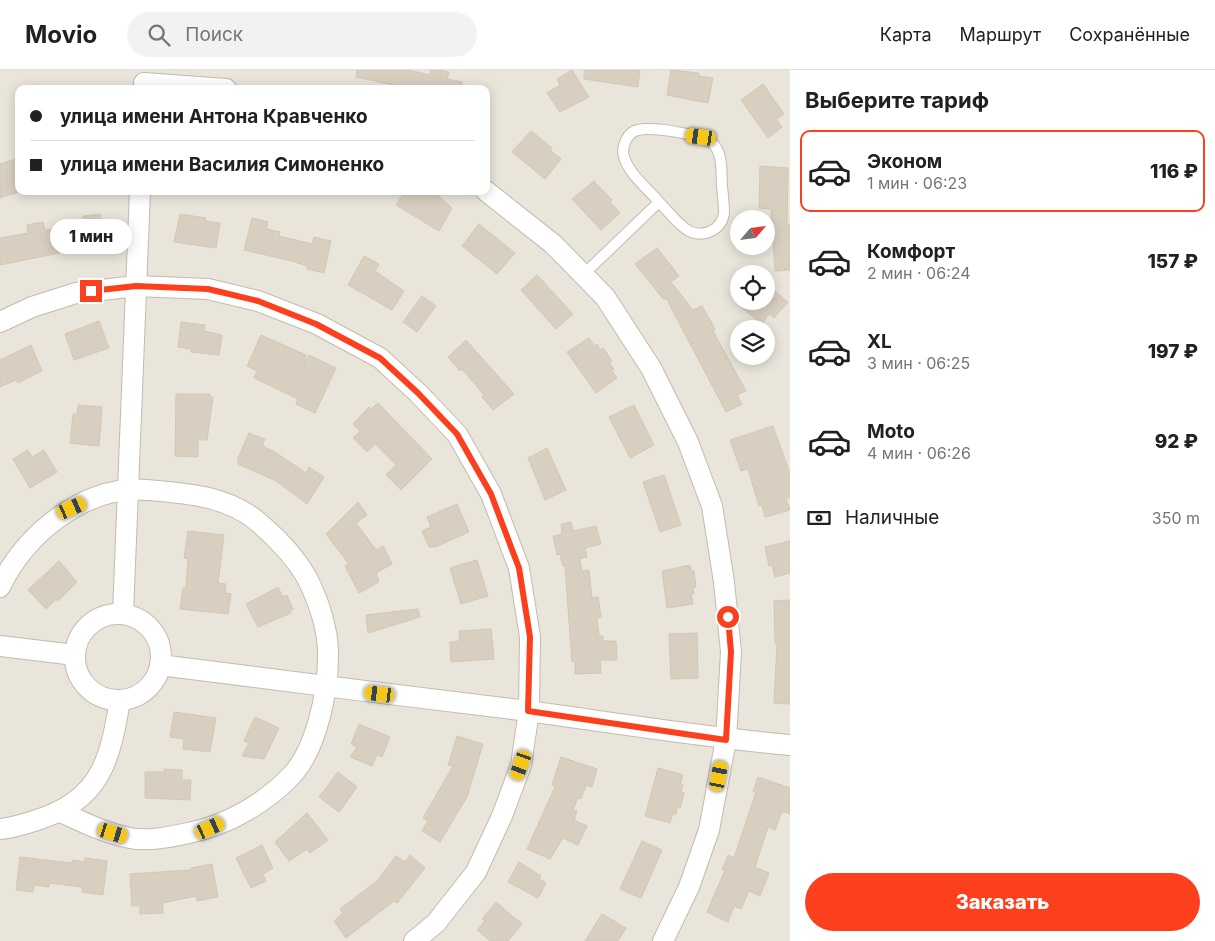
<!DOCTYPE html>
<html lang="ru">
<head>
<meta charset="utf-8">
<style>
	:root { --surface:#fff; --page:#f2f2f2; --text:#202124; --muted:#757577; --line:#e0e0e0; --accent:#fc3f1d }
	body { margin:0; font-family:Inter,sans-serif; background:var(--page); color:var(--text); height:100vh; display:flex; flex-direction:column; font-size:19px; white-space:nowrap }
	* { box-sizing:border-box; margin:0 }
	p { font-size:16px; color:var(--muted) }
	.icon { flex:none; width:28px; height:28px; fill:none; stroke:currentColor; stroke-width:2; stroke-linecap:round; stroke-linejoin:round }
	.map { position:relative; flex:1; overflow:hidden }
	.panel { display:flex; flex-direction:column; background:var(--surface); width:425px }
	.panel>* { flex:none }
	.guide { position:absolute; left:15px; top:15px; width:475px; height:110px; border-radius:10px; box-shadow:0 2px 12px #0003; display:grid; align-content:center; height:110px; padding:0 15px; background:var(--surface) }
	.needle { width:32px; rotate:62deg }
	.fabs { position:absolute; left:730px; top:140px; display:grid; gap:10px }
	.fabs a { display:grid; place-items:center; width:45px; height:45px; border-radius:50%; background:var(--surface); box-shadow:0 2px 12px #0003; font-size:25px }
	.end { position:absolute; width:22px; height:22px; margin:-11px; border:6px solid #fc3f1d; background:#fff; box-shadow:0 0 0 2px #fff }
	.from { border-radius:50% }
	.bubble { position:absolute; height:35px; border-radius:18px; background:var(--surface); box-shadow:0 2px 12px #0003; font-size:16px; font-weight:800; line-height:35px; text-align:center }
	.car { position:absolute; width:15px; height:30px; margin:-15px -8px; border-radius:6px; box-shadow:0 0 4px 1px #0007; background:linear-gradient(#f5c518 24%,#345 0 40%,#f5c518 0 76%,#345 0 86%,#f5c518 0) }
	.guide b { display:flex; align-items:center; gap:18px; height:48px; font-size:19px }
	.guide b+b { border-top:1px solid var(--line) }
	.guide i { width:12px; height:12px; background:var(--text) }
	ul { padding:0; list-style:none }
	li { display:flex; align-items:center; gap:15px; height:82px; margin:0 10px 8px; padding:0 5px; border:2px solid transparent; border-radius:10px }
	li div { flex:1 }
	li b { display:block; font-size:19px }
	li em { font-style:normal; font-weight:800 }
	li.current { border-color:var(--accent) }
	li>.icon { width:45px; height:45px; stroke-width:1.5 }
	h2 { padding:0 15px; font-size:22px; line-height:60px }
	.pay { display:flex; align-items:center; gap:12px; height:55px; padding:0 15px; font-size:19px }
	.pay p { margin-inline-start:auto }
	.button { display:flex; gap:10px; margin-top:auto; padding:10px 15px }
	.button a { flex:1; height:58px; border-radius:30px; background:var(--accent); color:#fff; font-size:20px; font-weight:800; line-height:58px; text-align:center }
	header { display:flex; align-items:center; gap:30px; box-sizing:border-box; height:70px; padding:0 25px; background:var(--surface); border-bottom:1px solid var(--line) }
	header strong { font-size:24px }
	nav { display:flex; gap:28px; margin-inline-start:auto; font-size:18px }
	.search { width:350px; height:45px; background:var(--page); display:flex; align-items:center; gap:12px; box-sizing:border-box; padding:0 18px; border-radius:28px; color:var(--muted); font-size:19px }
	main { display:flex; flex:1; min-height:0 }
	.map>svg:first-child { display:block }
	.residential { fill:#eae5da; fill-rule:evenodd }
	.building { fill:#d8cfc1; stroke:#d3c7b4 }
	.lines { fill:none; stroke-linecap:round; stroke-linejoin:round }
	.service-casing { stroke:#c2bbae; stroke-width:12 }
	.minor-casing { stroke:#c2bbae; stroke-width:22 }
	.service { stroke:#fff; stroke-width:10 }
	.minor { stroke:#fff; stroke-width:20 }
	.route { stroke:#fc3f1d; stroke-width:6 }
</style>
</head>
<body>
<header>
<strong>Movio</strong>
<div class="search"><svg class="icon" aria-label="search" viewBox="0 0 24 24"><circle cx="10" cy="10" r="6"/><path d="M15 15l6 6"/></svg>Поиск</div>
<nav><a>Карта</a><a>Маршрут</a><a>Сохранённые</a></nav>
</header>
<main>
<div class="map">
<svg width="790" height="871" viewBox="0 0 790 871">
	<rect width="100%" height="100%" fill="#f6f3ec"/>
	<!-- residential -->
	<path class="residential" d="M 0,0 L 790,0 L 790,871 L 0,871 ZM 19,19 L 486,19 L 486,121 L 19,121 ZM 739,149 L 766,149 L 766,176 L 739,176 ZM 739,204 L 766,204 L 766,231 L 739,231 ZM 739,259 L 766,259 L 766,286 L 739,286 Z"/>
	<!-- building -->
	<g class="building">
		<path d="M 357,0 L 409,0 L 430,5 L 431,0 L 439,0 L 449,2 L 447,9 L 462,12 L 462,19 L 412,19 L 356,7 Z"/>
		<path d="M 572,0 L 589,27 L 560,42 L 547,23 L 560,15 L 557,9 Z"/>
		<path d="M 584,0 L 640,0 L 638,17 L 584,9 Z"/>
		<path d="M 671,0 L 699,3 L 699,6 L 713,8 L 708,33 L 667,25 Z"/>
		<path d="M 763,14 L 784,44 L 776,49 L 782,57 L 768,68 L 741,30 Z"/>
		<path d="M 531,61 L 552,78 L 550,80 L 561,89 L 545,109 L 512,82 Z"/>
		<path d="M 19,88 L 19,122 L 0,128 L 0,94 Z"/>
		<path d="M 760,96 L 788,98 L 787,154 L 790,154 L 790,200 L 775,201 L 771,139 L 759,138 Z"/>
		<path d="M 594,111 L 612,130 L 610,132 L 620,143 L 601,160 L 572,129 Z"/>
		<path d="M 405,121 L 443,121 L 439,127 L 452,138 L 439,161 L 396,135 Z"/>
		<path d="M 100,144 L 105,177 L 74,180 L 0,195 L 0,168 L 28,163 L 27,155 L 43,152 L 45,160 L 84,154 L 83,146 Z"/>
		<path d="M 180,144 L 206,148 L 205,151 L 220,153 L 216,178 L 174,172 Z"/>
		<path d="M 252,148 L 268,152 L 266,159 L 280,162 L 279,166 L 312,174 L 314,167 L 331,171 L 324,203 L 307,199 L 307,196 L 292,191 L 244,180 Z"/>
		<path d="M 479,154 L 515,183 L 497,204 L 462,176 Z"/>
		<path d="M 657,178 L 679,206 L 671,212 L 693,240 L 702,236 L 715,259 L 713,261 L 746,321 L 737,325 L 742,334 L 726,342 L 666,228 L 664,230 L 635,194 Z"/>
		<path d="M 364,186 L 379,194 L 375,201 L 404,221 L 392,240 L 348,215 Z"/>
		<path d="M 537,205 L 573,244 L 556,259 L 521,220 Z"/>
		<path d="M 766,214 L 788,232 L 774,248 L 769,244 L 762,254 L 736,233 L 739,230 L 766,231 Z"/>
		<path d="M 422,226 L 436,236 L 417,262 L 403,252 Z"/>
		<path d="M 99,251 L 109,278 L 74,290 L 65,264 Z"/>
		<path d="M 181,252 L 205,255 L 204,261 L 222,265 L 219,285 L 191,282 L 191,279 L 178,277 Z"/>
		<path d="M 261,265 L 306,285 L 304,295 L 309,285 L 336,298 L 315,343 L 296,334 L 298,329 L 254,308 L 257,301 L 247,296 Z"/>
		<path d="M 589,268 L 594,276 L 597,274 L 600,280 L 603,278 L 612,291 L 609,293 L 614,299 L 611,300 L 617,308 L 596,323 L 567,282 Z"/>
		<path d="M 466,270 L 514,324 L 493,340 L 482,327 L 484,325 L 462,299 L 460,301 L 448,287 Z"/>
		<path d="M 31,275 L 42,301 L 18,313 L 16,310 L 0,317 L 0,290 Z"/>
		<path d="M 176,324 L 210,324 L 210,327 L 213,327 L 207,370 L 198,370 L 198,387 L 175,386 Z"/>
		<path d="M 378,333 L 432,389 L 401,420 L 386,405 L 396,395 L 375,374 L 367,382 L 353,368 L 360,361 L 353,354 L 369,337 L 371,339 Z"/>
		<path d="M 78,335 L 102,337 L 99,376 L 70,373 L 73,344 L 77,344 Z"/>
		<path d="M 634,335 L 654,375 L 630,388 L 609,347 Z"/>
		<path d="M 773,356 L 790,404 L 790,427 L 786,428 L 790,440 L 765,447 L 762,435 L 759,436 L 748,399 L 741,401 L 730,370 Z"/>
		<path d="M 249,363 L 265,369 L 262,376 L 275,382 L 306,403 L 309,397 L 324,407 L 307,434 L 276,411 L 238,394 L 238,388 Z"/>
		<path d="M 547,378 L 566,420 L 545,430 L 528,388 Z"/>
		<path d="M 28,380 L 32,387 L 44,380 L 57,402 L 30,418 L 13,389 Z"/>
		<path d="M 664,405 L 681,455 L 660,462 L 643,412 Z"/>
		<path d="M 358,432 L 367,445 L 356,453 L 376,480 L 383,476 L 392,494 L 376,503 L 379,512 L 359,523 L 345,496 L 349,494 L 326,464 Z"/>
		<path d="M 457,434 L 469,462 L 435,477 L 429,477 L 422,461 L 431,457 L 427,447 Z"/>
		<path d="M 571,452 L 573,461 L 596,456 L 601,474 L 585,478 L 587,487 L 580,489 L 582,501 L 589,500 L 592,528 L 598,527 L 601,547 L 597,548 L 599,566 L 603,566 L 603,571 L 616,571 L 617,590 L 600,590 L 601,603 L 575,604 L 575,591 L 572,592 L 565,496 L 563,496 L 560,484 L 557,485 L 553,466 L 562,464 L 561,454 Z"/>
		<path d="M 188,461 L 224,465 L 218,513 L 226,514 L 225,523 L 231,524 L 228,544 L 180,539 L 183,518 L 186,518 L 188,489 L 184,488 Z"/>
		<path d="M 790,471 L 790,503 L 775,507 L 772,495 L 769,496 L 765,477 Z"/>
		<path d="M 477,490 L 488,526 L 461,534 L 450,498 Z"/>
		<path d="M 59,491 L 77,512 L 58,531 L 56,529 L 46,539 L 28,520 Z"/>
		<path d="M 690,495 L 691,501 L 694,501 L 696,517 L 693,517 L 694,524 L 691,524 L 693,534 L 667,538 L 662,501 Z"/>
		<path d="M 278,517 L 283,527 L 287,525 L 293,539 L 290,541 L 291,543 L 258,557 L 246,534 Z"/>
		<path d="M 790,530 L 790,634 L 774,633 L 777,573 L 775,573 L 774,531 Z"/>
		<path d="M 418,539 L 420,547 L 368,563 L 366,545 Z"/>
		<path d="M 491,559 L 494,589 L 451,592 L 450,572 L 460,571 L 459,561 Z"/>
		<path d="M 697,563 L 698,608 L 671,609 L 669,564 Z"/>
		<path d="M 174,642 L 216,648 L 210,682 L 183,679 L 184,669 L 170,667 Z"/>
		<path d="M 255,647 L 279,658 L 264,689 L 242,686 L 249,673 L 244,671 Z"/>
		<path d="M 359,654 L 390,667 L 382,687 L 377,685 L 372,696 L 350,687 L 357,677 L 351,674 Z"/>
		<path d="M 457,666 L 483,674 L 467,727 L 440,772 L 422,761 L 428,751 L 423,748 L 453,696 L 448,695 Z"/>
		<path d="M 561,687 L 597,699 L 592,717 L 586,715 L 581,729 L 578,728 L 573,740 L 577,741 L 574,750 L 587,756 L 578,775 L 563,768 L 550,789 L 527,779 L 555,717 L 552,715 Z"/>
		<path d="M 658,698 L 683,705 L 680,715 L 683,715 L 681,722 L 684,723 L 680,738 L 677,737 L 676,744 L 673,743 L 670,753 L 645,746 Z"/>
		<path d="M 164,699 L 182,700 L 182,710 L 191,710 L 190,730 L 145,728 L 145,702 L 164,702 Z"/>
		<path d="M 338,702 L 357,717 L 339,742 L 319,727 Z"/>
		<path d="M 758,707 L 790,718 L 790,744 L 782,741 L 775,760 L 768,757 L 755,797 L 769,803 L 760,826 L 749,821 L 741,839 L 734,836 L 728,852 L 707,842 L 725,800 L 722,800 L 728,785 L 734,788 L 756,722 L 753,722 Z"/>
		<path d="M 307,743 L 328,770 L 310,783 L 307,779 L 289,791 L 275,772 Z"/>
		<path d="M 642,771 L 662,780 L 641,828 L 620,819 Z"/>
		<path d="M 262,775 L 273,798 L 263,804 L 266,811 L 251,818 L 236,788 Z"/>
		<path d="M 410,785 L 425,798 L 397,833 L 394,831 L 346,868 L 334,851 L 343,843 L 340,839 L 377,811 L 396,786 L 405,792 Z"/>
		<path d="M 20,787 L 72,793 L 73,790 L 85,792 L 85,788 L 107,791 L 103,825 L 82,822 L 82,817 L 49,813 L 49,817 L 34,815 L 33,822 L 16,820 Z"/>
		<path d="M 519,792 L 541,806 L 539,809 L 546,813 L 538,828 L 508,812 Z"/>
		<path d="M 212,794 L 218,827 L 197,831 L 196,826 L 163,833 L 163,843 L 140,844 L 140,836 L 132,836 L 130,804 L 191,800 L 191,798 Z"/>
		<path d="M 496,832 L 522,854 L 508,871 L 490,871 L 477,860 L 485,851 L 482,849 Z"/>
		<path d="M 602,844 L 626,858 L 618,871 L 585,871 Z"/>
	</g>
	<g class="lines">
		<defs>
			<path id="service" d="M 583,205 L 659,132 C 668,141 678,155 689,161 C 703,168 722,160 724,143 C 724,134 723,125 722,116 C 721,103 723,87 715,76 C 707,64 652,57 638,60 C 627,62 621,77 624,87 C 629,104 648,119 659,132"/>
			<g id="minor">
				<path d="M 144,13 L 226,19"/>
				<path d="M 486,121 L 553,174 L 605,227 L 651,298 L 688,372 L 712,436 L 724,512 L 731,582 L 726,670 L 709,760 L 689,817 L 663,871"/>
				<path d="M 0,252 L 32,237 L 76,223 L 136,216 L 208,219 L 258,231 L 317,254 L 380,288 L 418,323 L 457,364 L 491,424 L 519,498 L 530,567 L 529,641 L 521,695 L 502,746 L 476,802 L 436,853 L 414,871"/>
				<path d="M 0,517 C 26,463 85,415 147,420 C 185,423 228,426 258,452 C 276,467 297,489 308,510 C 319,532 329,562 328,587 C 328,623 316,680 291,706 C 265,733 229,754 193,762 C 174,766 150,772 130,768 C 105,763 82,752 59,741"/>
				<circle cx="118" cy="587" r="43"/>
				<path d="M 123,544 L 140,121"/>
				<path d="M 0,576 L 75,585"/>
				<path d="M 160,595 C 283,611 405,626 528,641 C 615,653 702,667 790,675"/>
				<path d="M 0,759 C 13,758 25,754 37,750 C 101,730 110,690 120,630"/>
			</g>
		</defs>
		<!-- service casing -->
		<use href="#service" class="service-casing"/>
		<!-- minor casing -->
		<use href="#minor" class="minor-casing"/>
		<!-- service -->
		<use href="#service" class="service"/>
		<!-- minor -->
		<use href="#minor" class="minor"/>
	</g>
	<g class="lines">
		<!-- route -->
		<path class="route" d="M 91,221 L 136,216 L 208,219 L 258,231 L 316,254 L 380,288 L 418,323 L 457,364 L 491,424 L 519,498 L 530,567 L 528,641 L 726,670 L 731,582 L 728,547"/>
	</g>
</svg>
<div class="fabs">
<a><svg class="needle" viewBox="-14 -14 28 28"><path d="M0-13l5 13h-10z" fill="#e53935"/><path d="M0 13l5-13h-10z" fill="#757577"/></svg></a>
<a><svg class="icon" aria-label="locate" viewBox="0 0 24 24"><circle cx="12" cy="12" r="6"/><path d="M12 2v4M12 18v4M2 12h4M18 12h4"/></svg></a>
<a><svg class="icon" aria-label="layers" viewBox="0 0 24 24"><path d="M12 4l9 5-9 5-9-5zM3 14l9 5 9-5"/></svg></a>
</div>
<i class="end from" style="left:728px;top:547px"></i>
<i class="end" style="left:91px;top:221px"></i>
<div class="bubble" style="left:50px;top:149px;width:82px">1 мин</div>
<i class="car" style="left:701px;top:67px;rotate:278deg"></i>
<i class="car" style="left:72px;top:438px;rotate:66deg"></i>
<i class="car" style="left:380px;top:624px;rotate:277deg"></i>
<i class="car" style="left:521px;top:695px;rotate:200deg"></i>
<i class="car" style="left:719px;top:706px;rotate:11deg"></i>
<i class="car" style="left:210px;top:758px;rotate:65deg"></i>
<i class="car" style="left:113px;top:763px;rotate:107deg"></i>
<div class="guide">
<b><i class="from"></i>улица имени Антона Кравченко</b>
<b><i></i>улица имени Василия Симоненко</b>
</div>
</div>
<section class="panel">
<h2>Выберите тариф</h2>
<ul>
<li class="current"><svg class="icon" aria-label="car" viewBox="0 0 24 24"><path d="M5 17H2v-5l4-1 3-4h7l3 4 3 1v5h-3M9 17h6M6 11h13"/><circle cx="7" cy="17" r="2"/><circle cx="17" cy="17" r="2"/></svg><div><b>Эконом</b><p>1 мин · 06:23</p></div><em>116 ₽</em></li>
<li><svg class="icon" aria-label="car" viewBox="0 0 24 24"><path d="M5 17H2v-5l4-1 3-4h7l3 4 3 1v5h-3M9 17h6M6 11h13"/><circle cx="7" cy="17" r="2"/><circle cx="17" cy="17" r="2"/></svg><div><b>Комфорт</b><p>2 мин · 06:24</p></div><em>157 ₽</em></li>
<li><svg class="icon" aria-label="car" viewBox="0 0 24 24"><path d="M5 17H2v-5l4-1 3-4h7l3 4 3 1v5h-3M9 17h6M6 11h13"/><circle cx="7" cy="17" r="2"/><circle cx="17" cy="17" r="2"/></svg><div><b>XL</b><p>3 мин · 06:25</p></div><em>197 ₽</em></li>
<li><svg class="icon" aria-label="car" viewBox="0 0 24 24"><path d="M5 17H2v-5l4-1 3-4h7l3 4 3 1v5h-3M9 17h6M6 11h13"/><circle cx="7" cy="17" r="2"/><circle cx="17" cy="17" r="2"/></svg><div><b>Moto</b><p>4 мин · 06:26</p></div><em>92 ₽</em></li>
</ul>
<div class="pay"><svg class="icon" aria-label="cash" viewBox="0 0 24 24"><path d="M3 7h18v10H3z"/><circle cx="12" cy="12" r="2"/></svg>Наличные<p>350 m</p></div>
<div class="button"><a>Заказать</a></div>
</section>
</main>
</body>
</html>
